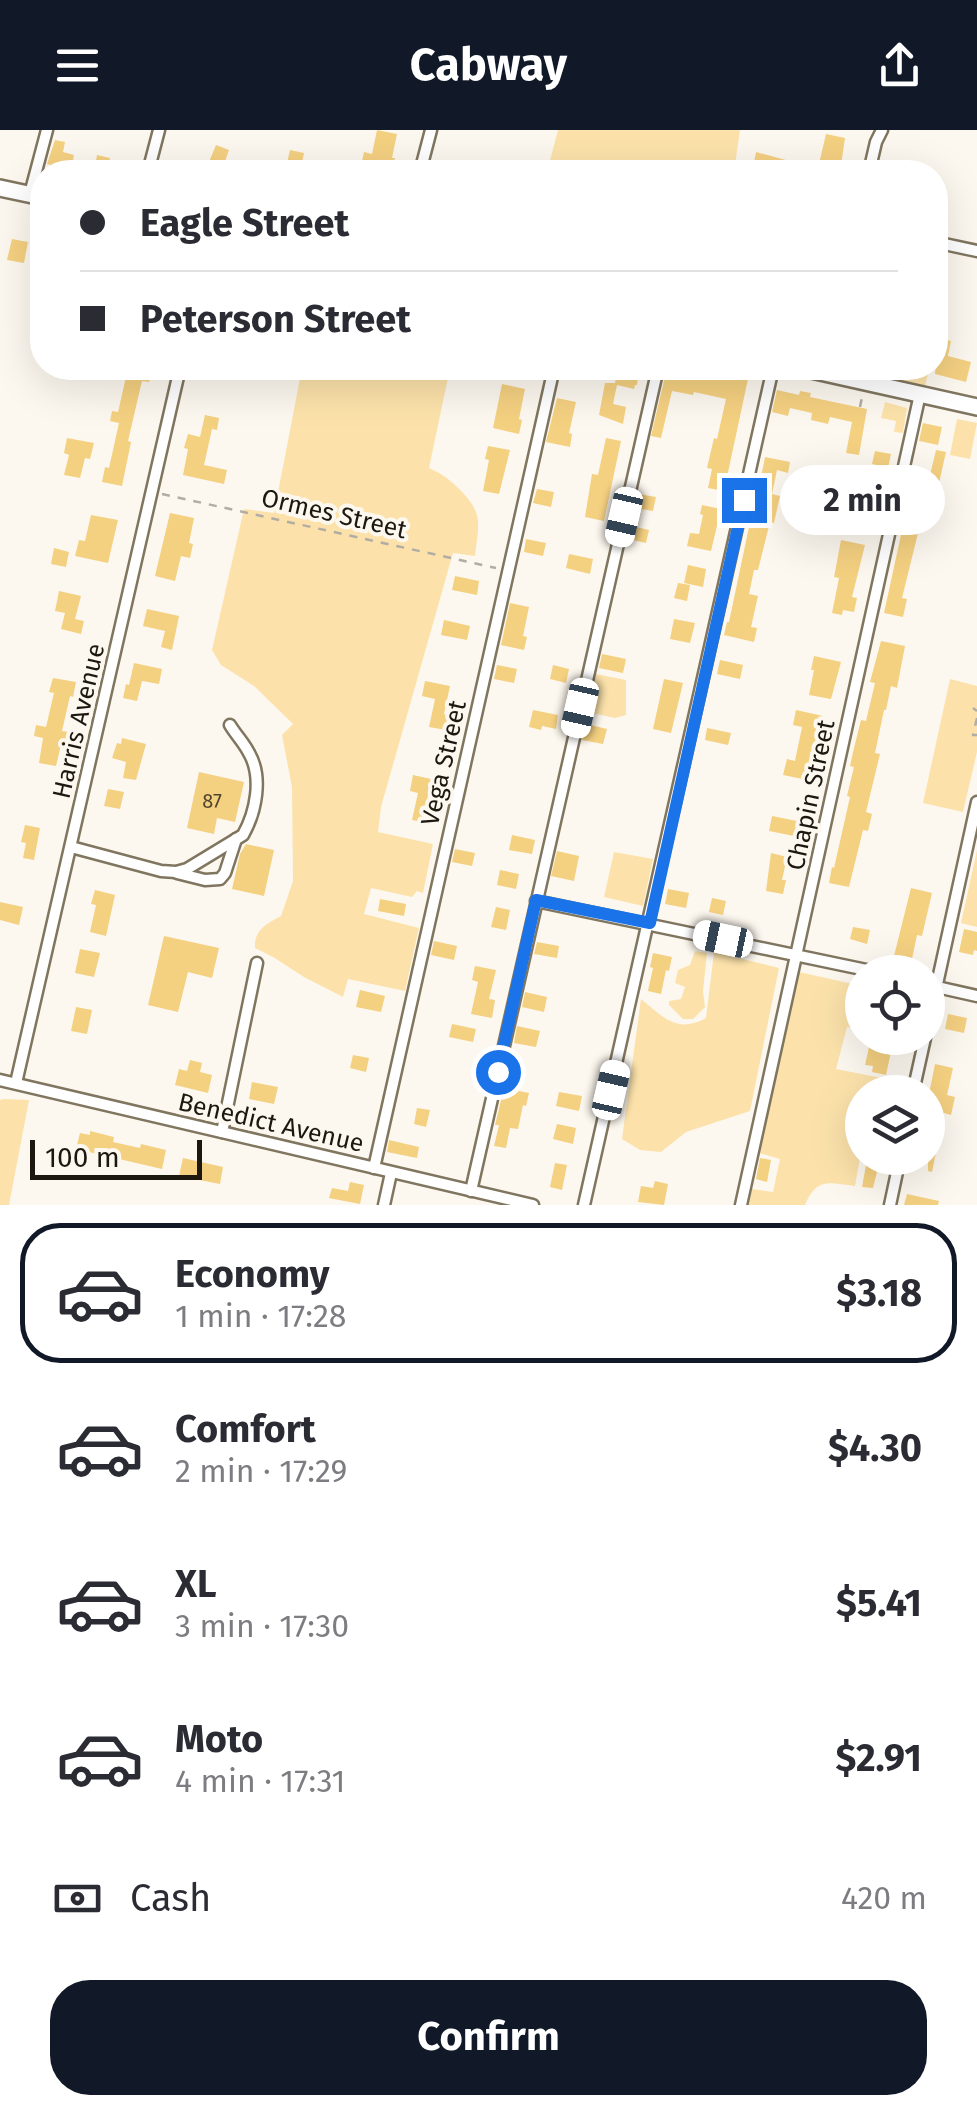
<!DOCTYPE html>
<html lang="en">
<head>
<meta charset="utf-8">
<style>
	:root { --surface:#fff; --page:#f2f2f3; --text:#2b2b33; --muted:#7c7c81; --line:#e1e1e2; --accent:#111827 }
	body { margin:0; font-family:"Fira Sans",sans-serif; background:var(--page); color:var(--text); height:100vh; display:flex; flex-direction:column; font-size:38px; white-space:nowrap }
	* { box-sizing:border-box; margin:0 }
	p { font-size:32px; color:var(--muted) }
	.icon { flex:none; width:55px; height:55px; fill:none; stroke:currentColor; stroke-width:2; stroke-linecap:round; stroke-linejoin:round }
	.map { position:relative; height:1075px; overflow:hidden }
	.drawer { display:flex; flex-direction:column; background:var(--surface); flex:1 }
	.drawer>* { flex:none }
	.banner { position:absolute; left:30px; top:30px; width:918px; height:220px; border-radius:40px; box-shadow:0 10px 40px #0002; display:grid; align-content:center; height:220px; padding:0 50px; background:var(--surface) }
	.fabs { position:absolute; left:845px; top:825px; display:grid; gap:20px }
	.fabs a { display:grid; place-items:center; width:100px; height:100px; border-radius:50%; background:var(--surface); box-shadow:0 10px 40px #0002; font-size:50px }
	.scale { position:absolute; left:30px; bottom:25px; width:172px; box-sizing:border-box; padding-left:10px; border:5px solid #1c180f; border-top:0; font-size:28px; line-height:35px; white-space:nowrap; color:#1c180f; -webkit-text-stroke:8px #fdf8ef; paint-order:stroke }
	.end { position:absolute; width:45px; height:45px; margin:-22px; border:12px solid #1a73e8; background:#fff; box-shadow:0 0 0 5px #fff }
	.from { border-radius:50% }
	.bubble { position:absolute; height:70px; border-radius:35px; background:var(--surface); box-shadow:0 10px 40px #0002; font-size:32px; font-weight:700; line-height:70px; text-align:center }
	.car { position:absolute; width:30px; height:60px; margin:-30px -15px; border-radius:12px; box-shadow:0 0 8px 2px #0007; background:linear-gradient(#fff 24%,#345 0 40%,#fff 0 76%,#345 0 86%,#fff 0) }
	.banner b { display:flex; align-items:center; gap:35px; height:95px; font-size:38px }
	.banner b+b { border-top:2px solid var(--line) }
	.banner i { width:25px; height:25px; background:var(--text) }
	ul { padding:18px 0 0; list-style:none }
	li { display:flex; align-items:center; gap:30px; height:140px; margin:0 20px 15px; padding:0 30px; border:5px solid transparent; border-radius:40px }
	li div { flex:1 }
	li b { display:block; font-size:38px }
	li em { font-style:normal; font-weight:700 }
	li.selected { border-color:var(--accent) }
	li>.icon { width:90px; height:90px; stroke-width:1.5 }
	.pay { display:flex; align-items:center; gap:25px; height:110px; padding:0 50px; font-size:38px }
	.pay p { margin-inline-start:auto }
	.button { display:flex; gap:20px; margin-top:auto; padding:20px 50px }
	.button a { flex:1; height:115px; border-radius:40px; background:var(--accent); color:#fff; font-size:40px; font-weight:700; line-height:115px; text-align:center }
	header { display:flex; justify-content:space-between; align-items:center; height:130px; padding:0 50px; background:var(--accent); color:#fff; font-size:45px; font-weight:700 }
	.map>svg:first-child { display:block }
	.green { fill:#fce2aa }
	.building { fill:#f4d081 }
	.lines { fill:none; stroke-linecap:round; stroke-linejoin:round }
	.street-casing { stroke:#807660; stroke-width:15 }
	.secondary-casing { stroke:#807660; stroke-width:20 }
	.path { stroke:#b1ada4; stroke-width:2.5; stroke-dasharray:8 8; stroke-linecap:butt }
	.street { stroke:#fff; stroke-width:10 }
	.secondary { stroke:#fff; stroke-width:15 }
	.route { stroke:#1a73e8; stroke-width:12 }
	.labels { text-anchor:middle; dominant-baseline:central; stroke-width:8; stroke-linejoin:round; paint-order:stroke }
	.number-label { font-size:20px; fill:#52462c }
	.street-label { font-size:25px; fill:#1c180f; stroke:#fdf8ef }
</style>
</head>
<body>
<header><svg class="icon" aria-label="menu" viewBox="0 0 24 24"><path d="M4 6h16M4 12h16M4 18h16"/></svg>Cabway<svg class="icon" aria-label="share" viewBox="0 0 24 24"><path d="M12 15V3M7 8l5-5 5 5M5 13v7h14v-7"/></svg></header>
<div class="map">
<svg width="977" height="1075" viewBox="0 0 977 1075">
	<rect width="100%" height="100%" fill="#fdf8ef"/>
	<!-- green -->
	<g class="green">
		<path d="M 558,0 L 740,0 L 734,42 L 547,42 Z"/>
		<path d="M 302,238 L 450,238 L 429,338 C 440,343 448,348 457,357 C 484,383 479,391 475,426 L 453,423 L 381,677 L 378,702 L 433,714 L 423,763 L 417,761 L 412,767 L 371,758 L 364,784 L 419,798 L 405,861 L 348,849 L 343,867 L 304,847 L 273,827 L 255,818 C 254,800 266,794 281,786 L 293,751 L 292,657 L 282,605 L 293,594 L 254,556 L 221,535 L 212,520 L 244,379 L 274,383 Z"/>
		<path d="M 903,238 L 929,238 L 925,257 L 901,251 Z"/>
		<path d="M 885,272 L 907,278 L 903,303 L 894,302 L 896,291 L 881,288 Z"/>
		<path d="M 957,289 L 977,293 L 970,329 L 950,325 Z"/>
		<path d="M 596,544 L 626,550 L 626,585 L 615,588 L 587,582 Z"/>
		<path d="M 950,549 L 977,556 L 977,622 L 963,682 L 923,673 Z"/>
		<path d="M 977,720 L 977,797 L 961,793 Z"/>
		<path d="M 614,722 L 653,729 L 643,776 L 604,767 Z"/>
		<path d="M 695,821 L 707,823 L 703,861 L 705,877 L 693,889 L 683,889 L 669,875 L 669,871 L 681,869 L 685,857 L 675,853 L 678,840 L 690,835 Z"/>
		<path d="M 714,822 L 779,838 L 750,981 L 686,1002 L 661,1022 L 640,1020 L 622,1009 L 641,869 C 663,887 677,904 706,888 Z"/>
		<path d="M 799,842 L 862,856 L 862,900 L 847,897 L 836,939 L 902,952 L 900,962 L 862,962 L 862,1016 L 855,1056 C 829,1053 817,1047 805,1075 L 749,1075 L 752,1059 L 773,1062 L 780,1029 L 759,1023 Z"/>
		<path d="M 4,969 L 29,970 L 9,1075 L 0,1075 L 0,970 Z"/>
	</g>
	<!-- building -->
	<g class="building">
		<path d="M 377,0 L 397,4 L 392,28 L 395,28 L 392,42 L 361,36 L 364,22 L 372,24 Z"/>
		<path d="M 826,4 L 845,8 L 840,42 L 818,38 Z"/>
		<path d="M 55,10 L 65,12 L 63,22 L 74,25 L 71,40 L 47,34 Z"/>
		<path d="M 216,15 L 229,20 L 223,37 L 209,32 Z"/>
		<path d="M 290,20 L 304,23 L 300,42 L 285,42 Z"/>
		<path d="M 756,22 L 793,32 L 791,42 L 752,42 Z"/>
		<path d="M 97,25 L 110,28 L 107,42 L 94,42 Z"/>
		<path d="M 12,109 L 28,112 L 24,133 L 7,130 Z"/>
		<path d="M 938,208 L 951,211 L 948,226 L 971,232 L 966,252 L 935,244 Z"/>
		<path d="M 121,238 L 151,239 L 149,252 L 142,251 L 128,311 L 131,312 L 122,356 L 102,352 L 105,337 L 109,338 L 119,293 L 110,291 L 112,281 L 118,282 L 126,247 L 119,246 Z"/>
		<path d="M 618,238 L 639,238 L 637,255 L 635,255 L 634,259 L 617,255 L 613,274 L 626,277 L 623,294 L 599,285 L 605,253 L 615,253 Z"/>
		<path d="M 667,238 L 680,238 L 707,243 L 708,238 L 748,249 L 724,361 L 708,358 L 712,339 L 707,338 L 714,308 L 717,309 L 726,269 L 694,262 L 693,265 L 672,261 L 661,308 L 651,306 Z"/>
		<path d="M 502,254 L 525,259 L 519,289 L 522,290 L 519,304 L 493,298 Z"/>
		<path d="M 777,260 L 799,265 L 800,261 L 811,263 L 810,267 L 867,279 L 859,325 L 846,323 L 852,292 L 830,287 L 828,294 L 811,290 L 812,283 L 790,278 L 788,286 L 772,282 Z"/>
		<path d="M 557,268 L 576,272 L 569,303 L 572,304 L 570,317 L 546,312 Z"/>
		<path d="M 205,285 L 219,288 L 217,300 L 212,299 L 204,335 L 227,340 L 224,354 L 183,345 L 188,319 L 184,318 L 188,304 L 200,307 Z"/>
		<path d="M 923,293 L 942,297 L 938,315 L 919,311 Z"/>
		<path d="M 67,308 L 94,313 L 90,329 L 85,328 L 80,348 L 64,345 L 69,325 L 64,323 Z"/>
		<path d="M 606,308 L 621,311 L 604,391 L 585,387 L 592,344 L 598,345 Z"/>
		<path d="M 488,316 L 510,320 L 499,364 L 483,361 L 489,330 L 485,329 Z"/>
		<path d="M 936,320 L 946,322 L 937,362 L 912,357 L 915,342 L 930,345 Z"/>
		<path d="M 875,321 L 891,324 L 888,338 L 872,334 Z"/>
		<path d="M 765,327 L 790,332 L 788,343 L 777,340 L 772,364 L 780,366 L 774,393 L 770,392 L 758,440 L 754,440 L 749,464 L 758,466 L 751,497 L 757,498 L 754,512 L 724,505 L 727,492 L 729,492 L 750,392 L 752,393 Z"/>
		<path d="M 856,353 L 873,356 L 870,374 L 853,371 Z"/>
		<path d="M 537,359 L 554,362 L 551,377 L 533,373 Z"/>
		<path d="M 639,364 L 656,367 L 653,381 L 636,378 Z"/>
		<path d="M 702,375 L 721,379 L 711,421 L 687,416 L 690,403 L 699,404 L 703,385 L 700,384 Z"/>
		<path d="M 170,383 L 194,388 L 189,413 L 193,414 L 190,428 L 181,426 L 175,451 L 155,446 Z"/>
		<path d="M 91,385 L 118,390 L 108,433 L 75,426 L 79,410 L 85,411 Z"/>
		<path d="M 904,391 L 920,395 L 902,468 L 907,469 L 903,487 L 884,483 Z"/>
		<path d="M 632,396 L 649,400 L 646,413 L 629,409 Z"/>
		<path d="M 526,409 L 546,413 L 543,426 L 524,422 Z"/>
		<path d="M 841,410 L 865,415 L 852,467 L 857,468 L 854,482 L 843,480 L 842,485 L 832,483 L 839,448 L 834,447 Z"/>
		<path d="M 54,418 L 69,422 L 66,437 L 51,434 Z"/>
		<path d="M 569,424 L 593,429 L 590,444 L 566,438 Z"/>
		<path d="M 688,435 L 706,439 L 703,457 L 684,453 Z"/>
		<path d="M 455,446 L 479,451 L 477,465 L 452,460 Z"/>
		<path d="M 678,453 L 690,455 L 687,471 L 674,468 Z"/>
		<path d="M 59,461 L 81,466 L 75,489 L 84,491 L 81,504 L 61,499 L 65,483 L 55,481 Z"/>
		<path d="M 510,473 L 529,477 L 523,506 L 527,507 L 524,520 L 501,515 Z"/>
		<path d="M 147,479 L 179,486 L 172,520 L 161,517 L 165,501 L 143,496 Z"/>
		<path d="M 674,489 L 695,493 L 690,513 L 670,509 Z"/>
		<path d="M 444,490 L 470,496 L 467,510 L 441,505 Z"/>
		<path d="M 881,511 L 905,516 L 897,558 L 891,556 L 886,580 L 884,580 L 875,623 L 880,624 L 866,682 L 872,684 L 868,701 L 863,700 L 849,757 L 829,753 L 832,737 L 834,738 L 850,667 L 847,666 L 854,637 L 850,636 L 854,618 L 861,590 L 866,591 L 875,553 L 870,552 Z"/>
		<path d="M 602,524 L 626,529 L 623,543 L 599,538 Z"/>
		<path d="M 814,526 L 841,532 L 831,569 L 809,565 L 814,540 L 811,540 Z"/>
		<path d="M 720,530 L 743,535 L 740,549 L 717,544 Z"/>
		<path d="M 134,533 L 162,539 L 159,554 L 142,551 L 137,571 L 123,568 L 126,554 L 129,555 Z"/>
		<path d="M 497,535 L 517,539 L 514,553 L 494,549 Z"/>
		<path d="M 553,535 L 569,539 L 566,553 L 550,549 Z"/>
		<path d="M 53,548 L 76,552 L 73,567 L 70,566 L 62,601 L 69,602 L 66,616 L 61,615 L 56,636 L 39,633 L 43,608 L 34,606 L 36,595 L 46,597 L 54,563 L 49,562 Z"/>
		<path d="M 664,549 L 683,553 L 671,603 L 653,599 Z"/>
		<path d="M 425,551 L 450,556 L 444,584 L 449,586 L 446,600 L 429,597 L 435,569 L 422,566 Z"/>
		<path d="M 533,580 L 558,585 L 556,599 L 542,596 L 541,600 L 529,597 Z"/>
		<path d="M 796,580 L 823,586 L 812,634 L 815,635 L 812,651 L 783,645 L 787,629 L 795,631 L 802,597 L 793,595 Z"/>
		<path d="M 586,594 L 607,599 L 603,614 L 582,610 Z"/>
		<path d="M 707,598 L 731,603 L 728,615 L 705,610 Z"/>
		<path d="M 122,608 L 146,614 L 136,650 L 123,648 L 126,632 L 112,628 L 117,613 L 121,614 Z"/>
		<path d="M 199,642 L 244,652 L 235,692 L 217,688 L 214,704 L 187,698 Z"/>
		<path d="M 413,645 L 431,649 L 425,681 L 431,682 L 428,693 L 412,690 L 418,663 L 410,661 Z"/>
		<path d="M 108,659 L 124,662 L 120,679 L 104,676 Z"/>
		<path d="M 772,686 L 797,691 L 794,706 L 769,701 Z"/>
		<path d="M 25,695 L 40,698 L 34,730 L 23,728 L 26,713 L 21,712 Z"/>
		<path d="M 512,705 L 535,710 L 532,724 L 509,720 Z"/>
		<path d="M 246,714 L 274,720 L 264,766 L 232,759 L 240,724 Z"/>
		<path d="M 455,719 L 475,723 L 472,736 L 452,732 Z"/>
		<path d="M 557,721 L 579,726 L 574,751 L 551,746 Z"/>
		<path d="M 771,723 L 787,727 L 782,750 L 786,750 L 783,764 L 766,761 Z"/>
		<path d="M 500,740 L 519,744 L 516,759 L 497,755 Z"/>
		<path d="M 911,758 L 932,763 L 922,806 L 917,805 L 912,829 L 894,826 Z"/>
		<path d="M 668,759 L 689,763 L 686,778 L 665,774 Z"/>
		<path d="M 95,760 L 115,765 L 106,806 L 90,802 L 96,775 L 91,774 Z"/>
		<path d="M 712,768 L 726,771 L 723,785 L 709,782 Z"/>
		<path d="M 380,769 L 406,774 L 404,786 L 378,781 Z"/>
		<path d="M 0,772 L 23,777 L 19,795 L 0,790 Z"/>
		<path d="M 496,777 L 510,780 L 506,800 L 491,797 Z"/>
		<path d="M 853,797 L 870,800 L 867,814 L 850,809 Z"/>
		<path d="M 964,799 L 977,802 L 977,821 L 974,820 L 973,825 L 959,822 Z"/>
		<path d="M 164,806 L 219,818 L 212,848 L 188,842 L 178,882 L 148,875 Z"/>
		<path d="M 434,811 L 457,816 L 454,830 L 431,825 Z"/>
		<path d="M 537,812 L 559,816 L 557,828 L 534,824 Z"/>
		<path d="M 80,819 L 100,823 L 94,847 L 75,843 Z"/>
		<path d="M 653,823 L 672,827 L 669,841 L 666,840 L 661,864 L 648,861 L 653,838 L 650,837 Z"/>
		<path d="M 475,836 L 496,840 L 489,869 L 495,870 L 492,888 L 471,884 L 478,852 L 472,850 Z"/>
		<path d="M 360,860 L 385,866 L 381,882 L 356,877 Z"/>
		<path d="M 525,862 L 547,867 L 544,882 L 522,877 Z"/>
		<path d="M 76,877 L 92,880 L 87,904 L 71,901 Z"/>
		<path d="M 948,884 L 967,888 L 964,903 L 945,899 Z"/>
		<path d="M 452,894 L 476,899 L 473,912 L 449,907 Z"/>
		<path d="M 517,896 L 540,901 L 536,917 L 514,913 Z"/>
		<path d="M 871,908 L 894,908 L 886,945 L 872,942 L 873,936 L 865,935 Z"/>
		<path d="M 353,925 L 369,928 L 366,942 L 350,938 Z"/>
		<path d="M 190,930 L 202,933 L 200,942 L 212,945 L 208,963 L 175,955 L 179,939 L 187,941 Z"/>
		<path d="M 935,934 L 953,938 L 947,965 L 955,967 L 951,985 L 944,983 L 932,1042 L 928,1041 L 928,969 Z"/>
		<path d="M 252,952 L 278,957 L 274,974 L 249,969 Z"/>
		<path d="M 504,958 L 529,963 L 526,976 L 523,975 L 518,999 L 510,998 L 506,1018 L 494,1016 L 499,995 L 495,995 Z"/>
		<path d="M 559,962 L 582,966 L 579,981 L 556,976 Z"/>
		<path d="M 417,978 L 430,980 L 426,997 L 414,994 Z"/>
		<path d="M 557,994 L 576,998 L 573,1014 L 553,1009 Z"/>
		<path d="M 90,1001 L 114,1007 L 113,1012 L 140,1018 L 141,1014 L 166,1020 L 162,1039 L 76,1019 L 80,1003 L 90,1005 Z"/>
		<path d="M 389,1010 L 419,1017 L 417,1028 L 387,1022 Z"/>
		<path d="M 183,1028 L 223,1037 L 220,1054 L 179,1046 Z"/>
		<path d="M 760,1028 L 771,1030 L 767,1052 L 756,1049 Z"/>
		<path d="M 555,1033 L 567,1035 L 562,1060 L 550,1057 Z"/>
		<path d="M 866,1035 L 878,1038 L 873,1058 L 862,1057 Z"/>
		<path d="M 655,1051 L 668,1054 L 664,1075 L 638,1072 L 641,1056 L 653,1058 Z"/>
		<path d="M 350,1052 L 364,1055 L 360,1074 L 329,1068 L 332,1058 L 348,1061 Z"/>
		<path d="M 907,1064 L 939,1071 L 938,1075 L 904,1075 Z"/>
	</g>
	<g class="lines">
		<defs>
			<g id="street">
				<path d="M 148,42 L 159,0"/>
				<path d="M 420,42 L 431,0"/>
				<path d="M 869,42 L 876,12 L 882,0"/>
				<path d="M 30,64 L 47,0"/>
				<path d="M 935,112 L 977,121"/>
				<path d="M 71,717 L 161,741 L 176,742 L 187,739 L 243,705 C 256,682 263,647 249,623 C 244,613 236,605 230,595"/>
				<path d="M 177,743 L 205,750 L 220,749 L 225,743 L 236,709"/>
				<path d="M 536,771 L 876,842"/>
				<path d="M 928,855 L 977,866"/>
				<path d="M 928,895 L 977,672"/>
				<path d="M 0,950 L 533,1075"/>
				<path d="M 16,953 L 180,238"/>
				<path d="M 913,962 L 925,908"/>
				<path d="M 222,1002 L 257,833"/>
				<path d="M 374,1038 L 554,238"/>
				<path d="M 471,1061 L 658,238"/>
				<path d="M 384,1075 L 391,1043"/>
				<path d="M 584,1075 L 773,238"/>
				<path d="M 741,1075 L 920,264"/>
				<path d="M 890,1075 L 900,1028"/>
			</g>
			<g id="secondary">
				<path d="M 0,58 L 42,67"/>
				<path d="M 802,238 L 977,277"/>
			</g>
		</defs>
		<!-- street casing -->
		<use href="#street" class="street-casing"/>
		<!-- secondary casing -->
		<use href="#secondary" class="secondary-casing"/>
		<!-- path -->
		<g class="path">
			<path d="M 860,277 L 862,267"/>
			<path d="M 162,364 L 496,438"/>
			<path d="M 973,578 L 977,581"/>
			<path d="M 977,588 L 973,605 L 977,605"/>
		</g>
		<!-- street -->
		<use href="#street" class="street"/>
		<!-- secondary -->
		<use href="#secondary" class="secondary"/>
	</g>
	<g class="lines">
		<!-- route -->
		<path class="route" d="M 498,942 L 536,770 L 650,793 L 744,370"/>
	</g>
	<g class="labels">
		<!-- number labels -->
		<g class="number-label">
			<text x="212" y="671">87</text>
		</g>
		<!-- street labels -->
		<g class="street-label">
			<text transform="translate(334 384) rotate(13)">Ormes Street</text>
			<text transform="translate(79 591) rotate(-77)">Harris Avenue</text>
			<text transform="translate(444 633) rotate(-77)">Vega Street</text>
			<text transform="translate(811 665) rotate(-78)">Chapin Street</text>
			<text transform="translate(271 993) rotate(13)">Benedict Avenue</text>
		</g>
	</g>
</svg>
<div class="fabs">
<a><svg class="icon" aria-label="locate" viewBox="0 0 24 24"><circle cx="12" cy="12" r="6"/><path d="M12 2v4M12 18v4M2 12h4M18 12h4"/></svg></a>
<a><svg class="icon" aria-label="layers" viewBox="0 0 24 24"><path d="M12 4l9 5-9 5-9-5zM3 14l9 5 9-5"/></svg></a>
</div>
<div class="scale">100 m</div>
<i class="end from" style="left:498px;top:942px"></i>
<i class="end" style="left:744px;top:370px"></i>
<div class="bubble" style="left:780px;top:335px;width:165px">2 min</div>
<i class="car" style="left:624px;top:387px;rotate:193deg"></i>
<i class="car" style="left:580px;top:578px;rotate:193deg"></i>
<i class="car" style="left:723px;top:809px;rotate:282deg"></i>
<i class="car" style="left:611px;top:960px;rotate:13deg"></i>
<div class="banner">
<b><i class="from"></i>Eagle Street</b>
<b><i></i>Peterson Street</b>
</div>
</div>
<section class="drawer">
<ul>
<li class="selected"><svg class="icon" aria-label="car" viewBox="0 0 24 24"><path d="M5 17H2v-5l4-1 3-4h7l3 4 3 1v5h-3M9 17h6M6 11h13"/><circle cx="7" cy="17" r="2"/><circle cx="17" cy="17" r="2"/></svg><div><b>Economy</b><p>1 min · 17:28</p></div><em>$3.18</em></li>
<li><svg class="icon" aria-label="car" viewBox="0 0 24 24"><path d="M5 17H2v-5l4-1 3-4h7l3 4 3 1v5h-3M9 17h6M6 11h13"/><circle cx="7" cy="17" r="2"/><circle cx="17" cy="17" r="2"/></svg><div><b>Comfort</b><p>2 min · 17:29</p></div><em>$4.30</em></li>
<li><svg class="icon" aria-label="car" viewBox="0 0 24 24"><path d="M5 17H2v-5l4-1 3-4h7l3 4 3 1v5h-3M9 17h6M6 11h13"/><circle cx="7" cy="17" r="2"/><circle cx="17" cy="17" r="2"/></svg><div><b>XL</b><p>3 min · 17:30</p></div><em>$5.41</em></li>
<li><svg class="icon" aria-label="car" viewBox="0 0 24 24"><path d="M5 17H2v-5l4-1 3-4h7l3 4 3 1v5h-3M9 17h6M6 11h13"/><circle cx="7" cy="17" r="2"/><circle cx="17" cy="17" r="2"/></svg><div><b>Moto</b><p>4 min · 17:31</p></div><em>$2.91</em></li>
</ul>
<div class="pay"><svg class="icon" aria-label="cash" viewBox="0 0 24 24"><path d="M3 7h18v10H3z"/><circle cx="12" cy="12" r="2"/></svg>Cash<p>420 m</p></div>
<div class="button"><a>Confirm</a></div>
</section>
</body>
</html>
